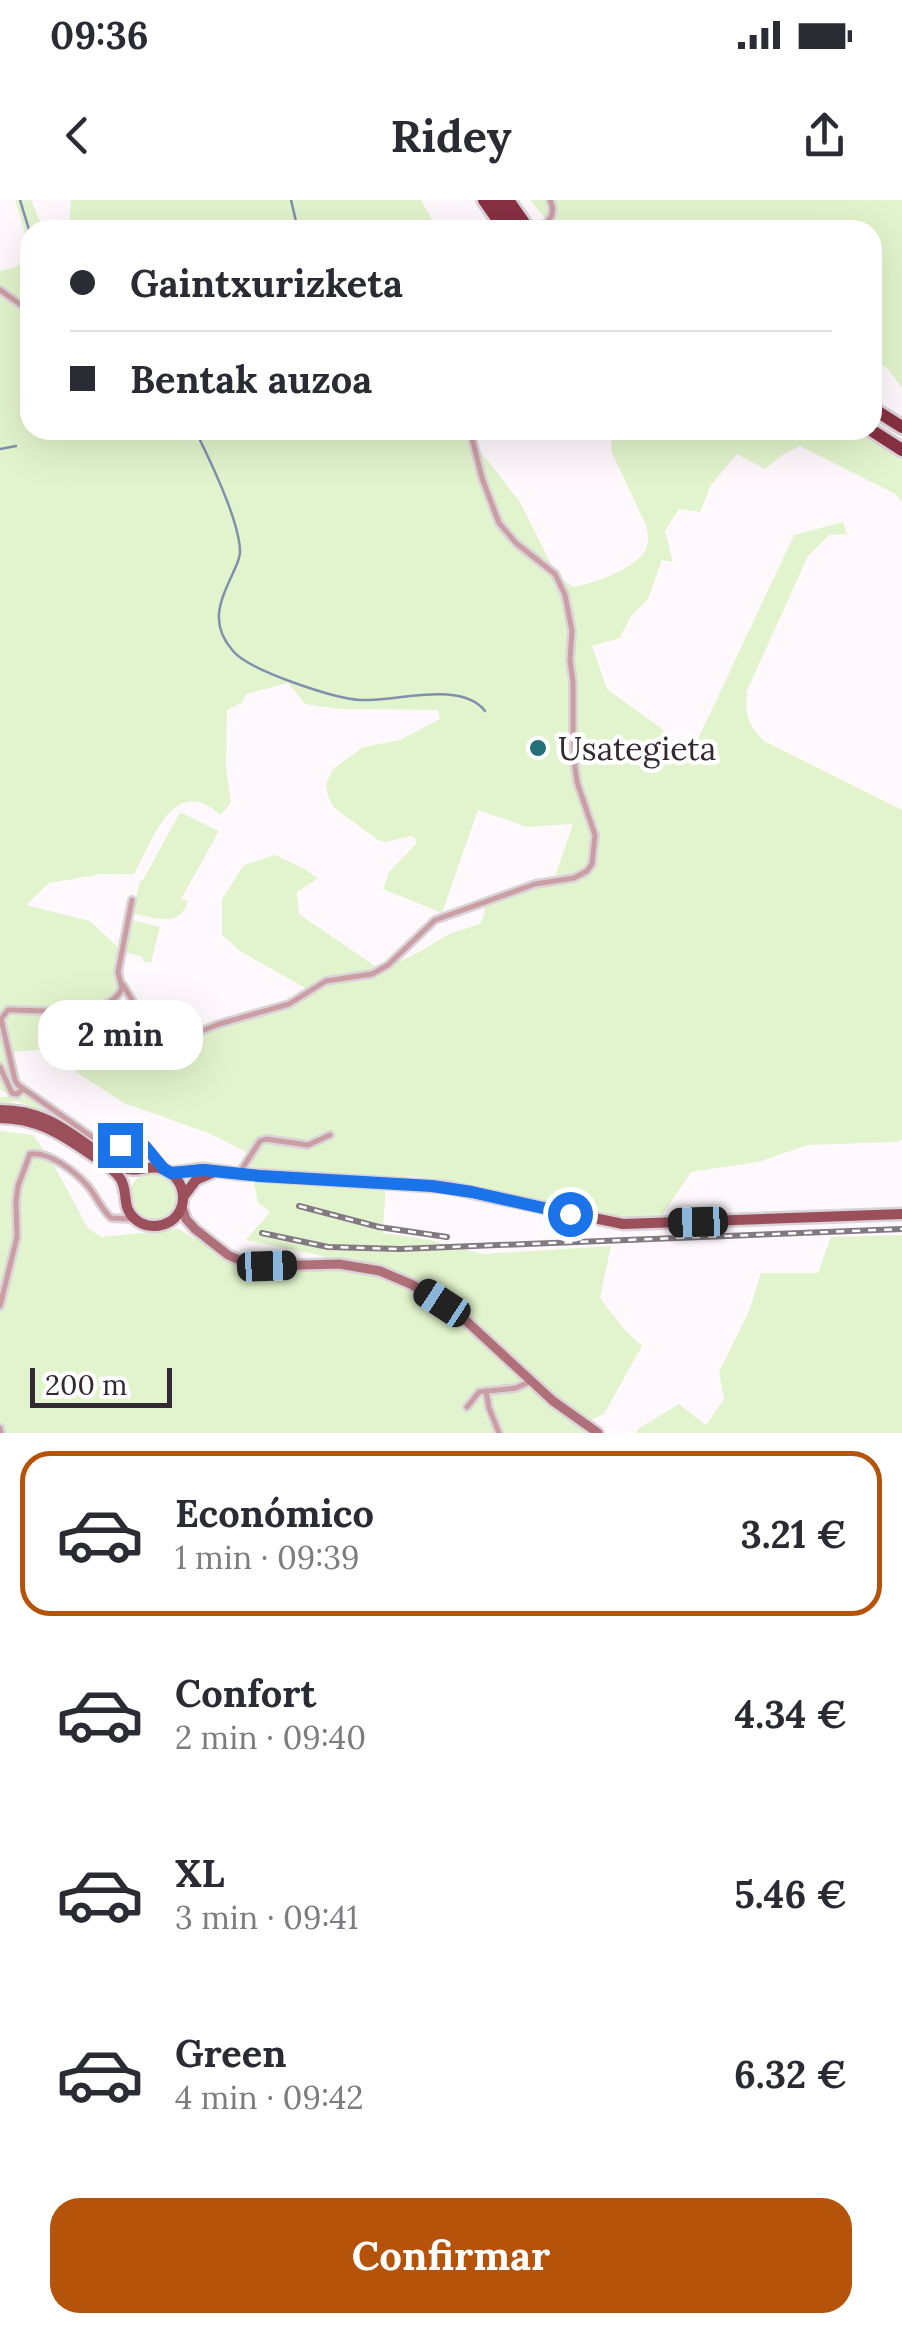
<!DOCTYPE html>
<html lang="es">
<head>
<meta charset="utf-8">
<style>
	:root { --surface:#fff; --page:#f7f7f7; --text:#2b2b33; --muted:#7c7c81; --line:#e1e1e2; --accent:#b45309 }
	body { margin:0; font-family:Lora,serif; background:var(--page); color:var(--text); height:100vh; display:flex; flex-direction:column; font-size:38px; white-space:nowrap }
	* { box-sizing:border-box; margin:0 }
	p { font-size:32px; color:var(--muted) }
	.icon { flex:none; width:55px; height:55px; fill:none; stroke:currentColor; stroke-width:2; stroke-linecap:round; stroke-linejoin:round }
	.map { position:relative; height:1233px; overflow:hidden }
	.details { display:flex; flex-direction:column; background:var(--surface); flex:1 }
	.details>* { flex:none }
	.guide { position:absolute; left:20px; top:20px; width:862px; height:220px; border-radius:30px; box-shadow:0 10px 40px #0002; display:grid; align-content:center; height:220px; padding:0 50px; background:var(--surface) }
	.scale { position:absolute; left:30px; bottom:25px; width:142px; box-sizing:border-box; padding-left:10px; border:5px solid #342933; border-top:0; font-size:28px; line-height:35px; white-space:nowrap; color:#342933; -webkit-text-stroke:8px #fff; paint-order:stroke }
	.end { position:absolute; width:45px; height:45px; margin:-22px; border:12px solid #1a73e8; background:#fff; box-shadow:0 0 0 5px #fff }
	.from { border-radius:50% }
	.bubble { position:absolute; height:70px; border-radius:30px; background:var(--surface); box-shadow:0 10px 40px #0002; font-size:32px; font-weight:700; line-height:70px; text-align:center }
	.car { position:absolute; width:30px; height:60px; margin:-30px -15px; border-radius:12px; box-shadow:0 0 8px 2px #0007; background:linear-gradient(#222 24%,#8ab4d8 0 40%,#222 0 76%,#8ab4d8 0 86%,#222 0) }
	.guide b { display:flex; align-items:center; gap:35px; height:95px; font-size:38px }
	.guide b+b { border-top:2px solid var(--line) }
	.guide i { width:25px; height:25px; background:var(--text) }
	ul { padding:18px 0 0; list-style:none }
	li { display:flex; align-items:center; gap:30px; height:165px; margin:0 20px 15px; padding:0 30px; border:5px solid transparent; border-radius:30px }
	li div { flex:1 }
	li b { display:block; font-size:38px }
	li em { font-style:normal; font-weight:700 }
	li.on { border-color:var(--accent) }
	li>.icon { width:90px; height:90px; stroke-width:1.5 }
	.action { display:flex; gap:20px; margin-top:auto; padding:20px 50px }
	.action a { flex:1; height:115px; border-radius:30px; background:var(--accent); color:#fff; font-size:40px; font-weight:700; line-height:115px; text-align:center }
	.status { display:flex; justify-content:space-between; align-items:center; height:70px; padding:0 50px; background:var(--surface); direction:ltr }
	.status svg { height:28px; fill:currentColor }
	header { display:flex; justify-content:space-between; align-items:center; height:130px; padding:0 50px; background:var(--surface); font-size:45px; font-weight:700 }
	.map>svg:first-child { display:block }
	.green { fill:#e2f4cd; fill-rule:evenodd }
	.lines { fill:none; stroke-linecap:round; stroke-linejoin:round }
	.stream { stroke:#8090ad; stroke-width:2.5 }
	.minor-casing { stroke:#dad4d9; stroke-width:10 }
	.secondary-casing { stroke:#dad4d9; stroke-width:14 }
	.primary-casing { stroke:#dad4d9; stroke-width:15 }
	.motorway-casing { stroke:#dad4d9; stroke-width:18 }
	.minor { stroke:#cb9ea3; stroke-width:5 }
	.secondary { stroke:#b07079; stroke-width:9 }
	.primary { stroke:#9b4f5b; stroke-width:10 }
	.motorway { stroke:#883043; stroke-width:12 }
	.rail-casing { stroke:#827981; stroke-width:6 }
	.rail { stroke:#fff; stroke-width:2.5; stroke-dasharray:8; stroke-linecap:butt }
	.route { stroke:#1a73e8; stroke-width:12 }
	.poi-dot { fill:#256f77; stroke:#fff; stroke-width:4 }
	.labels { text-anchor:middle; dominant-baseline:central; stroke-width:9; stroke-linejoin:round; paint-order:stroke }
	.poi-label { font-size:32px; fill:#342933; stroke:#fff; text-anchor:start }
</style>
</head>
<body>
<div class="status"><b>09:36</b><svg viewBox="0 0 49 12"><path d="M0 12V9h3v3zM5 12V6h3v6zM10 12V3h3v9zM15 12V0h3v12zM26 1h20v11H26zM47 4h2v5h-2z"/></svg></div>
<header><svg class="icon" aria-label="back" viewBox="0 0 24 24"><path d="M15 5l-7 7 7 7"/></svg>Ridey<svg class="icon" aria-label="share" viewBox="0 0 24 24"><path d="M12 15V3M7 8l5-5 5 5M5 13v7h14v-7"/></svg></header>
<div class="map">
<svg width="902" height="1233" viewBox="0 0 902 1233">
	<rect width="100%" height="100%" fill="#fff9fe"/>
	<!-- green -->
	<g class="green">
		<path d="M 15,0 L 31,0 L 42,26 L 41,30 L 30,30 L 30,230 L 468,230 L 480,251 L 520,302 L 553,368 L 560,378 L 573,387 C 593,384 637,368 646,349 C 649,341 648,333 646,325 L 612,253 L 611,240 L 613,230 L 855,230 L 902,260 L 902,302 L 895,294 L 800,246 L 784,254 L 765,269 L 737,254 L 711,285 L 700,312 L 679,309 L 665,331 L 673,362 L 662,360 L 648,399 L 631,416 L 620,438 L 592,446 L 607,489 L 661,528 L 697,565 L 692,555 L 697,541 L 794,335 L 843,322 L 847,334 L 829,335 L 808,356 L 747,491 C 745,515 747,524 764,541 L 902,610 L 902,939 L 897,942 L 808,945 L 758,962 L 691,972 L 661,1017 L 626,1018 L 560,1007 L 445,981 L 410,976 L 386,980 L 383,1033 L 430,1040 L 483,1054 L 611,1046 L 600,1098 L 624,1129 L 642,1146 L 604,1214 L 585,1223 L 597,1233 L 0,1233 L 0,931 L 33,935 L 51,960 L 88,1028 L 102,1037 L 178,1029 L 230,1058 L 303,1067 L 346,1061 L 246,1040 L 270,1012 L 258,1003 L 248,953 L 211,934 L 124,903 L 76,872 L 61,852 L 38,850 L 9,852 L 8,871 L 12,896 L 24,894 L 55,915 L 16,901 L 0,904 L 0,897 L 11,896 L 0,889 L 0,71 L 18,66 C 31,39 24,28 15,0 ZM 288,483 L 305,504 L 339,509 L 438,510 L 440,519 L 400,540 L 363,547 L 333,569 L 326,583 L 328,596 L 334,608 L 378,640 L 385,642 L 411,636 L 416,639 L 416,644 L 389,672 L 383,689 L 442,713 L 478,610 L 527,627 L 573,624 L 552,685 L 513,692 L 483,705 L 485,712 L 480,724 L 449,734 L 419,752 L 381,770 L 299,714 L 297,692 L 318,678 L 305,669 L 275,655 L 244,665 L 222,699 L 222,735 L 240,751 L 305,788 L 292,799 L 165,844 L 147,839 L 139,842 L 130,853 L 109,863 L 82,866 L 71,831 L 103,823 L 99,810 C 134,801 123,781 123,752 L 90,721 L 26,705 L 49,683 L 102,674 L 134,674 C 153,640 174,572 220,615 L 231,603 L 226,566 L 227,510 L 242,503 L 246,494 Z"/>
		<path d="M 71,0 L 421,0 L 435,25 L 466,30 L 69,30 Z"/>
		<path d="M 530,0 L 902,0 L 902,188 L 888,169 L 873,158 L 872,30 L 555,30 Z"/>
		<path d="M 182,613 L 219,631 L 181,699 L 188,700 C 182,729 153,718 132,713 L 140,681 L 143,680 L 179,614 Z"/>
		<path d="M 132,720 L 160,727 L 151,763 L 143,761 L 143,757 L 124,752 Z"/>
		<circle cx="154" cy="997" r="25"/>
		<path d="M 902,1035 L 902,1233 L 636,1233 L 638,1229 L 679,1204 L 706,1225 L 724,1199 L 719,1172 L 749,1111 L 761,1073 L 818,1073 L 831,1037 Z"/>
	</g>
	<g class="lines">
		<!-- stream -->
		<g class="stream">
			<path d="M 20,0 L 30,33"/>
			<path d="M 291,0 L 298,30"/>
			<path d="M 195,230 C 209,258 240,322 240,352 C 240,359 236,366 233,373 C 220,401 209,424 233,451 C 250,471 333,498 360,500 C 395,502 461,480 485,511"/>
			<path d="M 0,249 L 16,246"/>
		</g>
		<defs>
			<g id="minor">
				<path d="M 538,30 C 549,22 557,14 550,0"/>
				<path d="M 0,90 L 30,111"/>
				<path d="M 132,700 L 118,772 L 122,788 C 109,821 38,809 8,810 L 1,819 L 15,880 L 18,885 L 98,941 L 120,945 L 141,944 L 148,948 L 162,967"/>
				<path d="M 123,785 L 135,805 L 128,826 L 130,830 L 141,839 L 164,846 L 219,824 L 289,804 L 326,781 L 372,774 L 388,765 L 435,720 L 535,684 L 574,678 L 587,671 L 592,664 L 595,635 L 577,582 L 575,567 L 573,530 L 573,482 L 570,460 L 572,431 L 565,395 L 555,374 L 516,343 L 499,323 L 482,278 L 470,230"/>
				<path d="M 0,867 L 12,893 L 17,894 L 23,889"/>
				<path d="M 240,972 L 260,941 L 266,939 L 308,945 L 330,935"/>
				<path d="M 0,1106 L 17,1037 L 16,1001 L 18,986 L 30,954 C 49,951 74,971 87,985 C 96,995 101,1009 111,1018 L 132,1019"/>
				<path d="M 486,1191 L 489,1208 L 499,1233"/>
				<path d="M 467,1207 L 479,1192 L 516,1188 L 531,1181"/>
				<path d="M 0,1228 L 1,1233"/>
			</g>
			<path id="secondary" d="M 182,1007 L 186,1019 L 195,1029 L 228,1055 L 244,1062 L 267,1066 L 339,1064 L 380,1071 L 413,1085 L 463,1118 L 553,1201 L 598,1233"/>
			<g id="primary">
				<path d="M 0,910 C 56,910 77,943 122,967 C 136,974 146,965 159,968 C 184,973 192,1006 171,1021 C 160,1028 145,1028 135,1019 C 121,1008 129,991 120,978 C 113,968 100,961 90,954 C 61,934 36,918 0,918"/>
				<path d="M 171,973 L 203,969 L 239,974 L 445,987 L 623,1024 L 902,1014"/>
				<path d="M 184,996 L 196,980 L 212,973"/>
			</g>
			<g id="motorway">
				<path d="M 484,0 L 505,30"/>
				<path d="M 496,0 L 517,30"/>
				<path d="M 508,0 L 529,30"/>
				<path d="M 872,208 L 902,227"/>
				<path d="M 871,230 L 902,250"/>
			</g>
		</defs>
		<!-- minor casing -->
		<use href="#minor" class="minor-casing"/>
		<!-- secondary casing -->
		<use href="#secondary" class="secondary-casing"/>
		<!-- primary casing -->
		<use href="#primary" class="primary-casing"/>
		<!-- motorway casing -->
		<use href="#motorway" class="motorway-casing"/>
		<!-- minor -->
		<use href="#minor" class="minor"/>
		<!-- secondary -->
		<use href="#secondary" class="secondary"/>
		<!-- primary -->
		<use href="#primary" class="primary"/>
		<!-- motorway -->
		<use href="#motorway" class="motorway"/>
		<defs>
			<g id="rail">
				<path d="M 299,1006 L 379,1027 L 447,1037"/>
				<path d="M 262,1033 L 328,1047 L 400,1049 L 902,1029"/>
			</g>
		</defs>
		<!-- rail casing -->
		<use href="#rail" class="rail-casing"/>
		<!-- rail -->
		<use href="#rail" class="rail"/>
	</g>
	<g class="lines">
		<!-- route -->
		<path class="route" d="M 120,945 L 138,944 L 145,946 L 164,969 L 171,973 L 204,970 L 260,976 L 432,986 L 472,992 L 570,1014"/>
	</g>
	<!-- markers -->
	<circle class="poi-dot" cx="538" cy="548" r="10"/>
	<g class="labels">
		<!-- poi labels -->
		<g class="poi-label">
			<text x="558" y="548">Usategieta</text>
		</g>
	</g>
</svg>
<div class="scale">200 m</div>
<i class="end from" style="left:570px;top:1014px"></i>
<i class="end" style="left:120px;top:945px"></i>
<div class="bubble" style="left:38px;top:800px;width:165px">2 min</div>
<i class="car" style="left:698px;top:1022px;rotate:268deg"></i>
<i class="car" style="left:267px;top:1066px;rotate:88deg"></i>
<i class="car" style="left:442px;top:1103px;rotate:303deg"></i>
<div class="guide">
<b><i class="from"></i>Gaintxurizketa</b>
<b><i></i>Bentak auzoa</b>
</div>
</div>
<section class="details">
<ul>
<li class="on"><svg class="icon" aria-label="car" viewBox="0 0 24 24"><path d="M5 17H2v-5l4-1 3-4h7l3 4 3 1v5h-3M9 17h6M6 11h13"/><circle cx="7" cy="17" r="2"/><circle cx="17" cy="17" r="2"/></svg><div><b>Económico</b><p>1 min · 09:39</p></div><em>3.21 €</em></li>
<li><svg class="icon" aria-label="car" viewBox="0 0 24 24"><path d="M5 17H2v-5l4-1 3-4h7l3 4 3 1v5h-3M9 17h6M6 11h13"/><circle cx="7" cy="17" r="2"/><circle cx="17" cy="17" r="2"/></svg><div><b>Confort</b><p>2 min · 09:40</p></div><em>4.34 €</em></li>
<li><svg class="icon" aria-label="car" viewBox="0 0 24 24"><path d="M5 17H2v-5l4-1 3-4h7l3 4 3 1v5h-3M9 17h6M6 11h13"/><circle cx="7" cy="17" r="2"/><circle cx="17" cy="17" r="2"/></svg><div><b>XL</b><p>3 min · 09:41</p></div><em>5.46 €</em></li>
<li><svg class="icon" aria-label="car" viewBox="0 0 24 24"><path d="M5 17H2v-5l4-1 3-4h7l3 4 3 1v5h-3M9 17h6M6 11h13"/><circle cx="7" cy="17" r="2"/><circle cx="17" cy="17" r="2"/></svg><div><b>Green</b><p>4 min · 09:42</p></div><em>6.32 €</em></li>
</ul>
<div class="action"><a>Confirmar</a></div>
</section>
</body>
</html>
